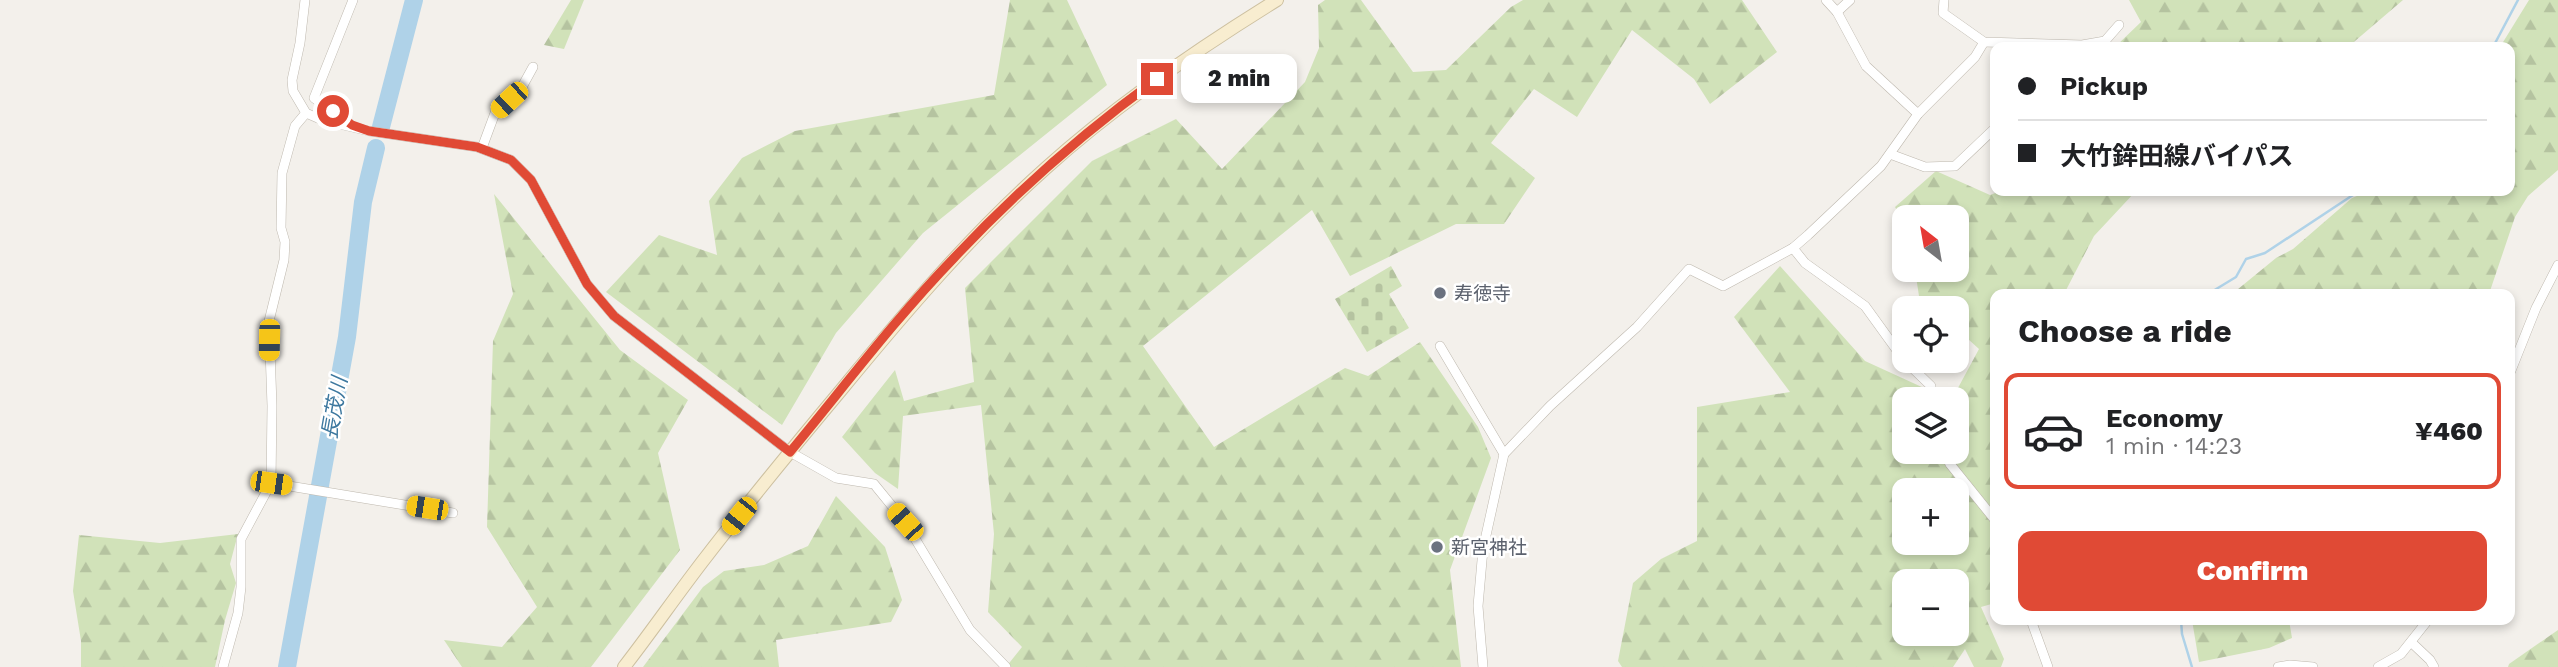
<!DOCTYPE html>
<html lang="en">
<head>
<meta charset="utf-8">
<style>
	:root { --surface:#fff; --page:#f2f2f2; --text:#202124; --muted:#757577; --line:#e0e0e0; --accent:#e04a35 }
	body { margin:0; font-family:"Work Sans","Noto Sans JP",sans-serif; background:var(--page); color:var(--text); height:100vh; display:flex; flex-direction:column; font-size:26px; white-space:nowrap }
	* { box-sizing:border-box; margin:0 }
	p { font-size:23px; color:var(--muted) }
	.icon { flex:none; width:38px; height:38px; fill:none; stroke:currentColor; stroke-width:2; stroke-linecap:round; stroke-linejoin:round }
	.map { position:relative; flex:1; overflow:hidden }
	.sheet { position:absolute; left:1990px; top:289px; width:525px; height:336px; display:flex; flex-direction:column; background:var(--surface); border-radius:14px; box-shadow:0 4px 10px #0003 }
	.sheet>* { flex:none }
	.hud { position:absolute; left:1990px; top:42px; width:525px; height:154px; border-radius:14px; box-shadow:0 4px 10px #0003; display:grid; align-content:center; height:154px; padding:0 28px; background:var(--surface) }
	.needle { width:46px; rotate:329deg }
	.controls { position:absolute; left:1892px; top:205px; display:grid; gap:14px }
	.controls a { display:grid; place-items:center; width:77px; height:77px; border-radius:14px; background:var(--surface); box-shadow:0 4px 10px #0003; font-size:35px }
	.end { position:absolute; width:32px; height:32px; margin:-16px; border:9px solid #e04a35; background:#fff; box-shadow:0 0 0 4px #fff }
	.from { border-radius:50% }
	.bubble { position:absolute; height:49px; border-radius:14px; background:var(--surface); box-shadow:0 4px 10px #0003; font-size:23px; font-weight:800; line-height:49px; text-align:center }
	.car { position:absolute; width:21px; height:42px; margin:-21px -10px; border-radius:9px; box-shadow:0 0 5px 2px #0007; background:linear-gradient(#f5c518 24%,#345 0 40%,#f5c518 0 76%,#345 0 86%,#f5c518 0) }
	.hud b { display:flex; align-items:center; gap:24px; height:66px; font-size:26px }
	.hud b+b { border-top:2px solid var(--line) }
	.hud i { width:18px; height:18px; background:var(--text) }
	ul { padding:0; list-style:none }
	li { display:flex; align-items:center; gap:21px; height:116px; margin:0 14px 10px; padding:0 14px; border:4px solid var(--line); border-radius:14px }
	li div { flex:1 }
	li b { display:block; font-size:26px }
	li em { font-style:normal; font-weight:800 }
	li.selected { border-color:var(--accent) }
	li>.icon { width:63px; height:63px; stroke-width:1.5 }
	h2 { padding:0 28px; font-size:32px; line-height:84px }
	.cta { display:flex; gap:14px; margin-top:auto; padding:14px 28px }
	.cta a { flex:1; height:80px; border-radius:14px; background:var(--accent); color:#fff; font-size:28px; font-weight:800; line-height:80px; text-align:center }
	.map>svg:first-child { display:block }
	.forest { fill:url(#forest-firs); fill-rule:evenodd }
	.cemetery { fill:url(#cemetery-stones) }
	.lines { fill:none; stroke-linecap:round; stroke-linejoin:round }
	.stream { stroke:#afd2e8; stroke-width:2.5 }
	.river { stroke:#afd2e8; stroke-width:18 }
	.street-casing { stroke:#beb8ae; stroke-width:10 }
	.secondary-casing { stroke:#cdc0a0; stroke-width:14 }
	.street { stroke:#fff; stroke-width:9 }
	.secondary { stroke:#f8edd0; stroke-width:12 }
	.route { stroke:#e04a35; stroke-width:9 }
	.worship-dot { fill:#6b7280; stroke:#fff; stroke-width:2.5 }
	.labels { text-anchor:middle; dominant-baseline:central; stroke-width:5; stroke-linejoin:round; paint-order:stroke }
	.worship-label { font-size:19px; fill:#5b616d; stroke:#fff; text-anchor:start }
	.water-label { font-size:21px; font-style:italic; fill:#3d789f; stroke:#fff }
</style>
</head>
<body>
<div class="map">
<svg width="2558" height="667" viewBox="0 0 2558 667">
	<defs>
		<pattern id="forest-firs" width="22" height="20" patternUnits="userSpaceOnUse" patternTransform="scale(1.75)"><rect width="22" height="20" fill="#d1e2b9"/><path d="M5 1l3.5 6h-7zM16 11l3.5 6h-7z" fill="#b5c3a0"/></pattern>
		<pattern id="cemetery-stones" width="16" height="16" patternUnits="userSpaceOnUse" patternTransform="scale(1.75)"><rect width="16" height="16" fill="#d1e2b9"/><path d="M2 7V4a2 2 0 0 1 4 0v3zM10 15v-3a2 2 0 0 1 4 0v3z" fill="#b5c3a0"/></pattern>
	</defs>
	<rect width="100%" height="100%" fill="#f3f0eb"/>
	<!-- forest -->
	<g class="forest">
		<path d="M 571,0 L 584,0 L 564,49 L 544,45 Z"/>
		<path d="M 1010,0 L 1067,0 L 1107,85 L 923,233 L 836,333 L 782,425 L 606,292 L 659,235 L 717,255 L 709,201 L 742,158 L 795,131 L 994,95 Z"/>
		<path d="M 1325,0 L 1361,0 L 1413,72 L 1446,70 L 1511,7 L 1523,0 L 1742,0 L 1777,52 L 1710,104 L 1694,79 L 1632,30 L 1577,117 L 1534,89 L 1491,143 L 1535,178 L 1504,224 L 1456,224 L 1350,276 L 1312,210 L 1143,346 L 1214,447 L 1345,368 L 1368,376 L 1420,342 L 1478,427 L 1491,458 L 1450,570 L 1461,667 L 1006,667 L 1022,647 L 988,612 L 994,534 L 981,405 L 903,416 L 898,489 L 875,473 L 842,437 L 895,370 L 904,401 L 974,382 L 965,288 L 1092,161 L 1176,119 L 1222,169 L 1305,82 L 1319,48 L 1318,5 Z"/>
		<path d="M 2129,0 L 2403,0 L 2348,47 L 2115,47 L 2141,22 Z"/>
		<path d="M 2529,0 L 2558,0 L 2558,170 L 2528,196 L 2515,217 L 2489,294 L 2232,294 L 2276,258 L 2293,249 L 2352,198 L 2369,191 L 2510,191 L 2510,47 L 2500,47 Z"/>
		<path d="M 1936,171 L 1990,195 L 2001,191 L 2136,191 L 2094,236 L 2064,294 L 1995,294 L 1995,603 L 1981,607 L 2004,659 L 2001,667 L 1974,667 L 1965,649 L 1953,667 L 1622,667 L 1618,661 L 1633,583 L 1661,559 L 1697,541 L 1697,407 L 1790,392 L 1734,317 L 1780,266 L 1865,361 L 1948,399 L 1904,399 L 1904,452 L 1956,452 L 1956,399 L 1952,399 L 1979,349 L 1957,329 L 1956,308 L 1932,308 L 1919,296 L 1915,270 L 1956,270 L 1956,217 L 1904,217 L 1904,221 L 1895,207 ZM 1904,490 L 1956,490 L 1956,542 L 1904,542 ZM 1904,581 L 1956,581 L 1956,634 L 1904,634 Z"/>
		<path d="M 494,194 L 620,350 L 688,400 L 658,453 L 680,550 L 591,667 L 462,667 L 444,640 L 502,647 L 537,607 L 487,527 L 493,341 L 513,294 Z"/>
		<path d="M 836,496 L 885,547 L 902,600 L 891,622 L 776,640 L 779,667 L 643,667 L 703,587 L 724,571 L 764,565 L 808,546 Z"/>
		<path d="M 238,534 L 230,564 L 236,583 L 225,620 L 215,667 L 81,667 L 81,641 L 73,591 L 79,535 L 160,543 Z"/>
		<path d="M 2192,620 L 2289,620 L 2292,638 L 2269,648 L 2199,662 Z"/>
		<path d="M 2558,630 L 2558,667 L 2508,667 L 2509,664 Z"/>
	</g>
	<!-- cemetery -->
	<path class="cemetery" d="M 1391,266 L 1402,286 L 1389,294 L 1409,328 L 1367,352 L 1335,299 Z"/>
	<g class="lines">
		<!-- stream -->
		<g class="stream">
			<path d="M 2493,47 L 2518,0"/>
			<path d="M 2208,294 L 2236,277 L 2246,259 L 2265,253 L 2359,191"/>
			<path d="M 2181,620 L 2182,634 L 2192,667"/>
		</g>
		<!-- river -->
		<g class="river">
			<path d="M 381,127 L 414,0"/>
			<path d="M 287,667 L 347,337 L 363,202 L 376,148"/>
		</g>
		<defs>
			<g id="street">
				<path d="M 305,0 L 300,43 L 292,80 L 293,91 L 306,113 L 322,120 L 369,131 L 477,147 L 511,160 L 531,180 L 587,284 L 614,316 L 790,452 L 836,478 L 874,484 L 905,522 L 970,630 L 1006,667"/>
				<path d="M 1826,0 L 1837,12 L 1866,66 L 1918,114"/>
				<path d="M 1944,0 L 1943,13 L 1984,42 L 2082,45 L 2105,41 L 2119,25"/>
				<path d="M 1837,12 L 1850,0"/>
				<path d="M 350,124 L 314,98 L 353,0"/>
				<path d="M 482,148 L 495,113 L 522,87 L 533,67"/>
				<path d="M 1890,154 L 1925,167 L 1955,166 L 1995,128"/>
				<path d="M 1793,248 L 1805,263 L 1865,306 L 1904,360"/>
				<path d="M 1440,346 L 1504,454"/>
				<path d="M 1904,360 L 1931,386 L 1931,399"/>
				<path d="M 2510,373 L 2536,308 L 2558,265"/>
				<path d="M 1944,452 L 1950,464 L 1995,520"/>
				<path d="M 271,483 L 453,513"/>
				<path d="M 2031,620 L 2048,667"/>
				<path d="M 2411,642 L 2430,660 L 2434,667"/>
				<path d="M 223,667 L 238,613 L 241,587 L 241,539 L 271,483 L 272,406 L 269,321 L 284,260 L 285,242 L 281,228 L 282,173 L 295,126 L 306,113"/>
				<path d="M 1483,667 L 1478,606 L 1483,549 L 1504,454 L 1550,406 L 1637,327 L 1689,269 L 1723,286 L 1793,248 L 1808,235 L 1881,166 L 1918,114 L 1975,57 L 1984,42"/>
				<path d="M 2278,667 L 2290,665 L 2313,667"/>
				<path d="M 2378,667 L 2401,654 L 2428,620"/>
			</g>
			<path id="secondary" d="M 624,667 C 652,631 678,593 706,557 C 750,500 796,444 842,389 C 906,311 971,235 1046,168 C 1117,104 1196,50 1277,0"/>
		</defs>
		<!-- street casing -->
		<use href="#street" class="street-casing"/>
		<!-- secondary casing -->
		<use href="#secondary" class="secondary-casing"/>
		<!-- street -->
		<use href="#street" class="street"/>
		<!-- secondary -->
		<use href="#secondary" class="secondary"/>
	</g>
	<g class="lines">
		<!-- route -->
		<path class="route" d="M 333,111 L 352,125 L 369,131 L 477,147 L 511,160 L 531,180 L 587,284 L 614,316 L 790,452 C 844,387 895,319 954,258 C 1016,192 1084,132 1157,79"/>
	</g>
	<!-- markers -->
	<g class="worship-dot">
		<circle cx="1440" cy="293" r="7"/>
		<circle cx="1437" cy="547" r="7"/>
	</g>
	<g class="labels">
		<!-- worship labels -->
		<g class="worship-label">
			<text x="1454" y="293">寿徳寺</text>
			<text x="1451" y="547">新宮神社</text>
		</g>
		<!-- water labels -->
		<g class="water-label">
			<text transform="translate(334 408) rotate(-80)">長茂川</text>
		</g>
	</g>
</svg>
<div class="controls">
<a><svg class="needle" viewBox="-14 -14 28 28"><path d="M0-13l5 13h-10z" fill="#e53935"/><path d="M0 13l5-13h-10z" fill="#757577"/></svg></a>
<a><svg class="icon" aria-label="locate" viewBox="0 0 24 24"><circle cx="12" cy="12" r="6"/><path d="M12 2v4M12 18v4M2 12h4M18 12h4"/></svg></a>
<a><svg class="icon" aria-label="layers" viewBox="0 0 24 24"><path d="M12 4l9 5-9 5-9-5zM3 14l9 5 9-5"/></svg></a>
<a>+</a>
<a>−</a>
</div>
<i class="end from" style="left:333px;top:111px"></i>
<i class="end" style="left:1157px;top:79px"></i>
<div class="bubble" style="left:1181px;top:54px;width:116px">2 min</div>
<i class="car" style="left:509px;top:100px;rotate:227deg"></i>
<i class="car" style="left:269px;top:340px;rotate:181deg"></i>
<i class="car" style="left:271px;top:483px;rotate:98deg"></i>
<i class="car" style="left:427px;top:508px;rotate:279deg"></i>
<i class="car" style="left:739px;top:516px;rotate:219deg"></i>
<i class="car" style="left:905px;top:522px;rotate:318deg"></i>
<div class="hud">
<b><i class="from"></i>Pickup</b>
<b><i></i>大竹鉾田線バイパス</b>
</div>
<section class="sheet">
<h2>Choose a ride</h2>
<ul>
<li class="selected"><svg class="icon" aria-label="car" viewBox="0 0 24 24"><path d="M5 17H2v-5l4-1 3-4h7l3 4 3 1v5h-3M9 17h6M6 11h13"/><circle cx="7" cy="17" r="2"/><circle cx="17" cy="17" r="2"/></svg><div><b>Economy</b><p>1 min · 14:23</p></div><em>¥460</em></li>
</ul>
<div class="cta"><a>Confirm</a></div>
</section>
</div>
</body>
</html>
